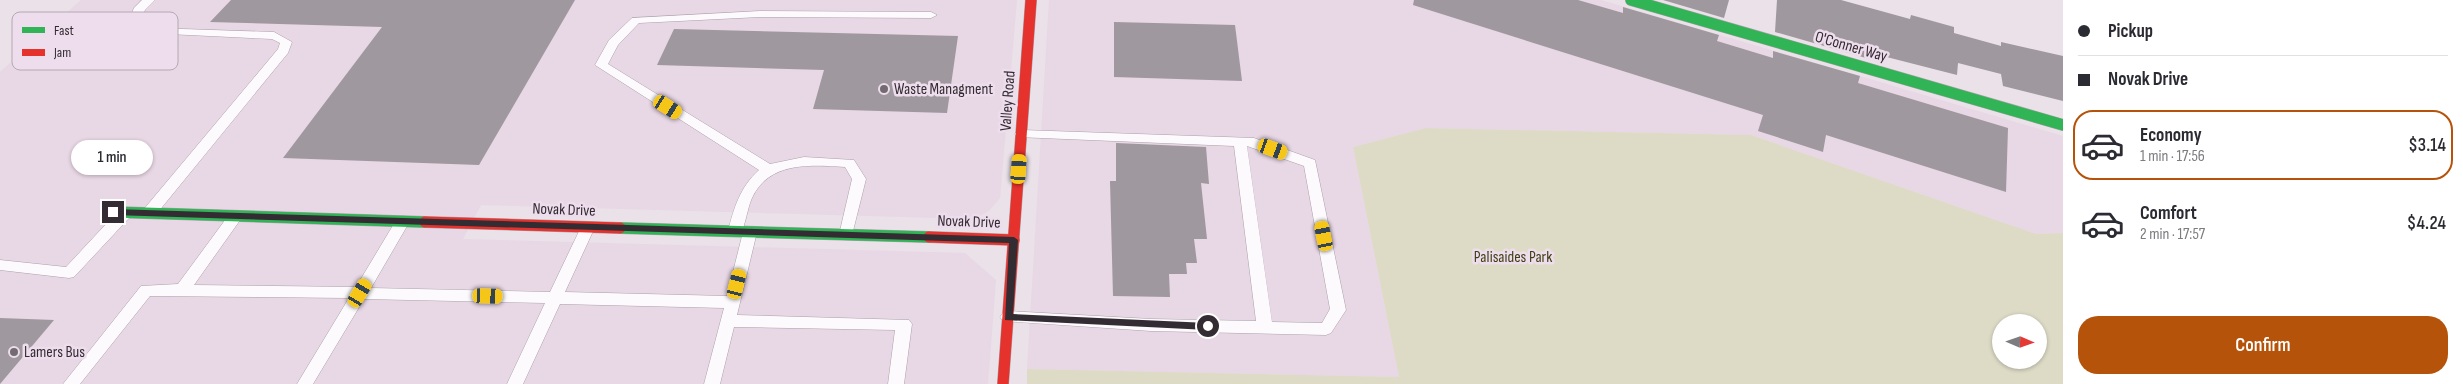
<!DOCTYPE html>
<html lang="en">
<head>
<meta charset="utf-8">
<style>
	:root { --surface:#fff; --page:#f7f7f7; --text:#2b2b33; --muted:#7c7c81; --line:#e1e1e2; --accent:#b45309 }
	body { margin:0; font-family:"Sofia Sans Condensed",sans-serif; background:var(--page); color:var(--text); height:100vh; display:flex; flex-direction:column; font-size:19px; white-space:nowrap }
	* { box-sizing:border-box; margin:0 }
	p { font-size:16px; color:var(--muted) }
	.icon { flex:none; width:28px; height:28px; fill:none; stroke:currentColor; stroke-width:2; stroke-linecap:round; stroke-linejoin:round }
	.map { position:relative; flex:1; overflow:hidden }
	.panel { display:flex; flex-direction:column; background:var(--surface); width:400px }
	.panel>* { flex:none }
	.banner { display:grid; align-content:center; height:110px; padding:0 15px; background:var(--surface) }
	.needle { width:32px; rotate:92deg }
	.tools { position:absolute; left:1992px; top:314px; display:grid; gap:10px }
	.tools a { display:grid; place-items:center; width:55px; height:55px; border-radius:50%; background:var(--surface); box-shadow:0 1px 4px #0004; font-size:25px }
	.end { position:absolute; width:22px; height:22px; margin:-11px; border:6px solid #332c32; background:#fff; box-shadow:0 0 0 2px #fff }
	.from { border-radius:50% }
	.bubble { position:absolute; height:35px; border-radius:18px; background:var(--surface); box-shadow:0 1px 4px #0004; font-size:16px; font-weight:600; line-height:35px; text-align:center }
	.car { position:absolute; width:15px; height:30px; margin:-15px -8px; border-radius:6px; box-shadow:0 0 4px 1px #0007; background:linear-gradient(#f5c518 24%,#345 0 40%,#f5c518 0 76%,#345 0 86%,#f5c518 0) }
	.banner b { display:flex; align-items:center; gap:18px; height:48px; font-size:19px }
	.banner b+b { border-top:1px solid var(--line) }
	.banner i { width:12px; height:12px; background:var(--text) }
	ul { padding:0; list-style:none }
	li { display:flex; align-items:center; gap:15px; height:70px; margin:0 10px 8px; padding:0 5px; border:2px solid transparent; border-radius:20px }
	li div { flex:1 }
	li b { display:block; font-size:19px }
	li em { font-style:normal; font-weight:600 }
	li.on { border-color:var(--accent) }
	li>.icon { width:45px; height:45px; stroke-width:1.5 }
	.button { display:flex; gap:10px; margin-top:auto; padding:10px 15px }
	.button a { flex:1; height:58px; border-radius:20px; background:var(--accent); color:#fff; font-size:20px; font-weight:600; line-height:58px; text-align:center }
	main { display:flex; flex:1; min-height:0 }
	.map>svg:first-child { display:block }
	.built { fill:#e8d7e5 }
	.green { fill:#dddbc6; fill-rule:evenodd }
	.building { fill:#9f989e }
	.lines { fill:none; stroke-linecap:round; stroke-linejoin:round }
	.lane-casing { stroke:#a9a2a8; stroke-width:1 }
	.fast-casing { stroke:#a9a2a8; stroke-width:12 }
	.jam-casing { stroke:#a9a2a8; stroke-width:12 }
	.lane { fill:#fcfafc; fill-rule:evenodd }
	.fast { stroke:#30b455; stroke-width:11 }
	.jam { stroke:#e5322d; stroke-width:11 }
	.route { fill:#332c32 }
	.poi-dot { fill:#736b72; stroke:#eeddec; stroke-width:2 }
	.labels { text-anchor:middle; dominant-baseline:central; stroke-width:5; stroke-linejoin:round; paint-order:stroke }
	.street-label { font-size:16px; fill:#332c32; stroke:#eeddec }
	.poi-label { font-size:16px; fill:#332c32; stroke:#eeddec; text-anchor:start }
	.park-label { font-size:16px; fill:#3e3f12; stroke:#eeddec }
	.key { fill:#eeddec; stroke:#b6a8b4; stroke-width:1 }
	.key-label { font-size:14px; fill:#332c32 }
</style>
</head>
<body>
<main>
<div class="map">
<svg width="2063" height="384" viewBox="0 0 2063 384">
	<rect width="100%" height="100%" fill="#eae1e9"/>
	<!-- built -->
	<g class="built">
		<path d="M 81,0 L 1017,0 L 1000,198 L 989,211 L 975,219 L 481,205 L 463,239 L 965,253 L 996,280 L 988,384 L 0,384 L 0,72 Z"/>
		<path d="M 1049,0 L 1601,0 L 2063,136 L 2063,233 L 2036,234 L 1751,135 L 1426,128 L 1353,147 L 1399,377 L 1027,369 Z"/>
	</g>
	<!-- green -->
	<path class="green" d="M 1426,128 L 1751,135 L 2036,234 L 2063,233 L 2063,384 L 1027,384 L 1027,369 L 1399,377 L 1353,147 ZM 2001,322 L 2039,322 L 2039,360 L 2001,360 Z"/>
	<!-- building -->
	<g class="building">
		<path d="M 231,0 L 575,0 L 479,165 L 283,158 L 382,27 L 210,22 Z"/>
		<path d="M 1414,0 L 1578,0 L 1623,13 L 1623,7 L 1719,35 L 1717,41 L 1773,58 L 1773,51 L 1860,76 L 1858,83 L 2008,128 L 2006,192 L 1826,135 L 1823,152 L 1758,131 L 1763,115 L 1413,5 Z"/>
		<path d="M 1663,0 L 1729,0 L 1724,18 Z"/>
		<path d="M 1777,0 L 1841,0 L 1910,19 L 1911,15 L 1954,27 L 1954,33 L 2001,46 L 2001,42 L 2063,56 L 2063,101 L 2003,86 L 2001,74 L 1958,63 L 1957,75 L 1867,52 L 1866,58 L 1775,32 Z"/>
		<path d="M 1114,22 L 1235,25 L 1242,81 L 1114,77 Z"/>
		<path d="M 674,29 L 958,36 L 947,113 L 813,109 L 824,70 L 657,65 Z"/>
		<path d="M 1116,143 L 1206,147 L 1209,184 L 1201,183 L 1207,239 L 1194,239 L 1197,263 L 1186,263 L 1187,274 L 1169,274 L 1170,297 L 1113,296 L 1110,181 L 1116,181 Z"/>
		<path d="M 0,318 L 54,320 L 0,384 Z"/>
	</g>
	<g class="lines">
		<defs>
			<g id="lane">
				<path d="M 142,0 L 155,0 L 145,10 L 141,19 L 143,24 L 153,28 L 274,32 L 292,42 L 288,53 L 154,217 L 144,217 L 142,213 L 144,209 L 278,49 L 280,43 L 272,39 L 147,33 L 134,28 L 129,19 L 134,8 Z"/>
				<path d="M 760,11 L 931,12 L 937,15 L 931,18 L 760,17 L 639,23 L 618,45 L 608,64 L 770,164 L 804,157 L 854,160 L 866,179 L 851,239 L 841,239 L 839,235 L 852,179 L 845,167 C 811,165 769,161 752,198 C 747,209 746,224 740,235 L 730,235 L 728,231 C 734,208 740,187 759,170 L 595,65 L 609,40 L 632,18 Z"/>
				<path d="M 1022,130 L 1254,138 L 1315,160 L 1346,310 L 1331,333 L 1326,335 L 1151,331 L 1003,321 L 1000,317 L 1003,313 L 1008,311 L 1151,319 L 1256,321 L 1234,146 L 1017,137 L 1015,134 L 1017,131 ZM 1247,146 L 1304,166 L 1330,309 L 1322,323 L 1272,322 Z"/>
				<path d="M 125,208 L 130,209 L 132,213 L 130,217 L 74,277 L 69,278 L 0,270 L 0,260 L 66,267 L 120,209 Z"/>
				<path d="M 236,211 L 243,216 L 194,285 L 356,287 L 398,217 L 403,216 L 410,221 L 371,288 L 550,292 L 581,227 L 588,222 L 595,227 L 565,292 L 727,296 L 743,232 L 745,228 L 755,228 L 757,232 L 737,315 L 909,320 L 912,324 L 904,384 L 888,384 L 895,330 L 734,327 L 720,384 L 704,384 L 724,308 L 560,304 L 523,384 L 507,384 L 545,303 L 364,299 L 313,384 L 297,384 L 349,298 L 150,296 L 80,384 L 63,384 L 141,286 L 178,284 L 231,212 Z"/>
			</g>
			<g id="fast">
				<path d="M 1631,0 L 2063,125"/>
				<path d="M 113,212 L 425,222"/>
				<path d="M 620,228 L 929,237"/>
			</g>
			<g id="jam">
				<path d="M 425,222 L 620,228"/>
				<path d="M 929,237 L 1014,240"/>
				<path d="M 1003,384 L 1031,0"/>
			</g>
		</defs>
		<!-- lane casing -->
		<use href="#lane" class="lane-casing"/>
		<!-- fast casing -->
		<use href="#fast" class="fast-casing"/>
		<!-- jam casing -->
		<use href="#jam" class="jam-casing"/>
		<!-- lane -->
		<use href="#lane" class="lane"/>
		<!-- fast -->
		<use href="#fast" class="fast"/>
		<!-- jam -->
		<use href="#jam" class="jam"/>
	</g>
	<!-- route -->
	<path class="route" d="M 113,209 L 1014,237 L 1018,240 L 1013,314 L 1208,323 L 1213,326 L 1208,330 L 1005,320 L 1009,243 L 113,215 L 109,212 Z"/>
	<!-- markers -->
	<g class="poi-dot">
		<circle cx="884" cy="89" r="5"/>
		<circle cx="14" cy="352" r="5"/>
	</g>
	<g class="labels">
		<!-- street labels -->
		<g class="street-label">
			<text transform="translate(1851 47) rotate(16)">O'Conner Way</text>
			<text transform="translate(1008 101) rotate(-86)">Valley Road</text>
			<text transform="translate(564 210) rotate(2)">Novak Drive</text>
			<text transform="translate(969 222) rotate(2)">Novak Drive</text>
		</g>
		<!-- poi labels -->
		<g class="poi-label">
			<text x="894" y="89">Waste Managment</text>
			<text x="24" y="352">Lamers Bus</text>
		</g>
		<!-- park labels -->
		<g class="park-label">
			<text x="1513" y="257">Palisaides Park</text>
		</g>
	</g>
	<!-- legend -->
	<rect x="12" y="12" width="166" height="58" rx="8" class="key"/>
	<rect x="22" y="27" width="23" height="6" fill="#30b455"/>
	<rect x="22" y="49" width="23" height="7" fill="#e5322d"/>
	<g class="key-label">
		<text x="54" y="35">Fast</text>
		<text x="54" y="57">Jam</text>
	</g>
</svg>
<div class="tools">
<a><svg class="needle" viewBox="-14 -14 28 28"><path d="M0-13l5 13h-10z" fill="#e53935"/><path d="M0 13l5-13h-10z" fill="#7c7c81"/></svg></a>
</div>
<i class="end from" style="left:1208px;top:326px"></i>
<i class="end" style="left:113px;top:212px"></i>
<div class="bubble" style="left:71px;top:140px;width:82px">1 min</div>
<i class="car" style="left:668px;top:107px;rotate:122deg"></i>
<i class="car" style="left:1273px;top:149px;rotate:110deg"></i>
<i class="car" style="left:1019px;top:169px;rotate:4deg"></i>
<i class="car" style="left:1324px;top:236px;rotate:349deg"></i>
<i class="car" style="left:737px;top:284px;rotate:14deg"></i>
<i class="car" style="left:360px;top:293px;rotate:31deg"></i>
<i class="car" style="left:488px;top:296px;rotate:92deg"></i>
</div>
<section class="panel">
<div class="banner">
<b><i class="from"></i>Pickup</b>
<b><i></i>Novak Drive</b>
</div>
<ul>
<li class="on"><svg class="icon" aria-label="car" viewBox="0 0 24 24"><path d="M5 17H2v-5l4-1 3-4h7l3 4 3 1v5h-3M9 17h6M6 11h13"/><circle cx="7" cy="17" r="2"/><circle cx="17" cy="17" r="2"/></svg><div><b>Economy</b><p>1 min · 17:56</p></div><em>$3.14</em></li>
<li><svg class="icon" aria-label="car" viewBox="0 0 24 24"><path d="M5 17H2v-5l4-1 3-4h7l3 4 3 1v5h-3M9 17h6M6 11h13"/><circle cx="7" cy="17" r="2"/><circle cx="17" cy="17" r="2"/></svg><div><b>Comfort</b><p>2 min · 17:57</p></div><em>$4.24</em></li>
</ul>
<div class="button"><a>Confirm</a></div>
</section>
</main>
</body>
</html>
